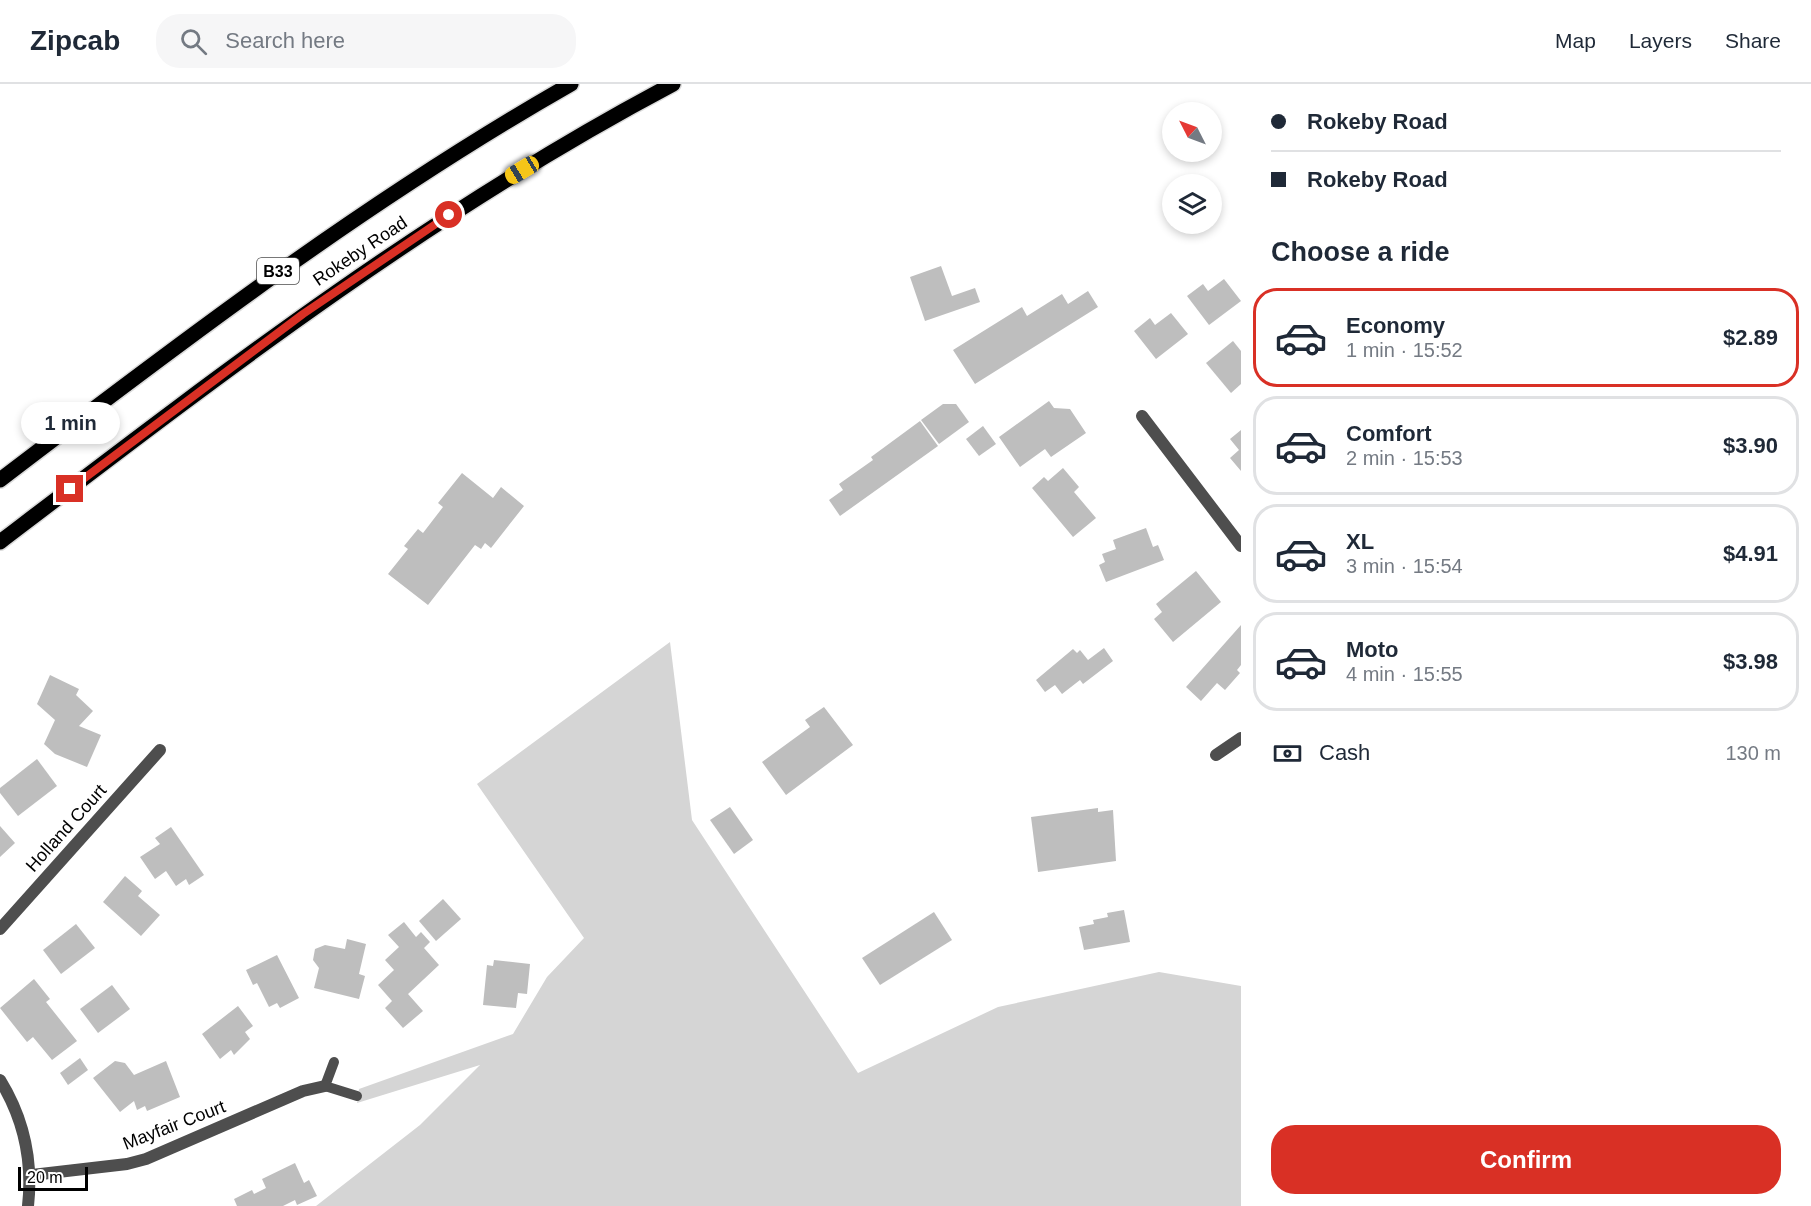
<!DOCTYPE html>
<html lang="en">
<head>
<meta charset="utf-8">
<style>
	:root { --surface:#fff; --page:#f6f6f7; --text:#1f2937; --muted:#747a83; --line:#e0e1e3; --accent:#d93025 }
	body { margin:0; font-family:Arial,sans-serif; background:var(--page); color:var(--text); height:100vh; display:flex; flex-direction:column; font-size:22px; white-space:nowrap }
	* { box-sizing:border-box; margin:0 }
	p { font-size:20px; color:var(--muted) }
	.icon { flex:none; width:33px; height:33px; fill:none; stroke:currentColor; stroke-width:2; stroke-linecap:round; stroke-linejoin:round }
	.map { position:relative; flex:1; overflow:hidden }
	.sheet { display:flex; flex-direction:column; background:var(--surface); width:570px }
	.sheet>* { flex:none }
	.hud { display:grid; align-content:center; height:132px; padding:0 30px; background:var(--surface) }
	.needle { width:39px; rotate:312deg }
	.controls { position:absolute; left:1162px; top:18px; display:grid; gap:12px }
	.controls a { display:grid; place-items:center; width:60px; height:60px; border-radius:50%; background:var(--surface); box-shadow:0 3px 9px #0003; font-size:30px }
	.scale { position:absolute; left:18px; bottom:15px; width:70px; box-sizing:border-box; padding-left:6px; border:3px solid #000; border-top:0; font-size:16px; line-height:21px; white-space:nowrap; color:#000; -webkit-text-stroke:4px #fff; paint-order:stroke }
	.end { position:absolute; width:27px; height:27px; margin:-14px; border:8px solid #d93025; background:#fff; box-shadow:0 0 0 3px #fff }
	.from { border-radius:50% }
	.bubble { position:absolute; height:42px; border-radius:21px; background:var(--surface); box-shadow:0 3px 9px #0003; font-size:20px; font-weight:600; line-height:42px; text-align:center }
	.car { position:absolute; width:18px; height:36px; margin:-18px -9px; border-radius:8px; box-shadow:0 0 4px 2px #0007; background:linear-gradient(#f5c518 24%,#345 0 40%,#f5c518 0 76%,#345 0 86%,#f5c518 0) }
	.hud b { display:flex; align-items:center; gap:21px; height:57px; font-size:22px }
	.hud b+b { border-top:2px solid var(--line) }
	.hud i { width:15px; height:15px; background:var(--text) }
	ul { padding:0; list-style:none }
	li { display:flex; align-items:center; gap:18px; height:99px; margin:0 12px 9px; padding:0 18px; border:3px solid var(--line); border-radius:24px }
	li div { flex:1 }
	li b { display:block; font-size:22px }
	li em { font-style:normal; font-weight:600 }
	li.current { border-color:var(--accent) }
	li>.icon { width:54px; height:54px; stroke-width:1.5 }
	h2 { padding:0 30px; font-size:27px; line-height:72px }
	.pay { display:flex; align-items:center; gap:15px; height:66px; padding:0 30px; font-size:22px }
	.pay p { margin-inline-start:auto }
	.button { display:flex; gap:12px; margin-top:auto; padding:12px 30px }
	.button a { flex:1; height:69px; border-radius:24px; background:var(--accent); color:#fff; font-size:24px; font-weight:600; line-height:69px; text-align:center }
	header { display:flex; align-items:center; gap:36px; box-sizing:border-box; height:84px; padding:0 30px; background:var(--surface); border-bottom:2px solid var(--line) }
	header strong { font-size:28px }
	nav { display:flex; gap:33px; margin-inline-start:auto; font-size:21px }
	.search { width:420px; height:54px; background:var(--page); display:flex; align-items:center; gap:15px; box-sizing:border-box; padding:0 21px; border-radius:24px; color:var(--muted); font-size:22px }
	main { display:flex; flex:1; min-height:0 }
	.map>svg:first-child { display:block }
	.green { fill:#d5d5d5 }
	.building { fill:#bebebe }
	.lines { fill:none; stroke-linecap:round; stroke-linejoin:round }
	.primary-casing { stroke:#dbdbdb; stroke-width:18 }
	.service { stroke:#4e4e4e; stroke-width:10 }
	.minor { stroke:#4e4e4e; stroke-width:12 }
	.primary { stroke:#000; stroke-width:15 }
	.route { stroke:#d93025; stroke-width:8 }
	.labels { text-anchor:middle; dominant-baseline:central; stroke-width:5; stroke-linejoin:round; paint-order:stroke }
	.shield { fill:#fff; stroke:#4c4c4c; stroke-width:1.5 }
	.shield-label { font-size:16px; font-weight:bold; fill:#000 }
	.street-label { font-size:18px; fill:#000; stroke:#fff }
</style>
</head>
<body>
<header>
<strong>Zipcab</strong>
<div class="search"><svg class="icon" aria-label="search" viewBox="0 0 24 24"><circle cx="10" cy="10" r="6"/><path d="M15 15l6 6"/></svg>Search here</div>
<nav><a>Map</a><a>Layers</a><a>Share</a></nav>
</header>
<main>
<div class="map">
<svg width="1241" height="1122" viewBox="0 0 1241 1122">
	<rect width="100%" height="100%" fill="#fff"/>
	<!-- green -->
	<path class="green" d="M 670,558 L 692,736 L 858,989 L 998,923 L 1159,888 L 1241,902 L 1241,1122 L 316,1122 L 420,1041 L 480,981 L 357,1019 L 359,1005 L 513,950 L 547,893 L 584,854 L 477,700 Z"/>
	<!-- building -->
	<g class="building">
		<path d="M 941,182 L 952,212 L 975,204 L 980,218 L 925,237 L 910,193 Z"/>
		<path d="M 1224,195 L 1241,217 L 1209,241 L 1187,212 L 1203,200 L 1208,207 Z"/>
		<path d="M 1088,207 L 1098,223 L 975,300 L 953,266 L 1022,223 L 1027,232 L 1062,210 L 1068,220 Z"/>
		<path d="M 1171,229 L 1188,250 L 1156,275 L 1134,247 L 1150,234 L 1155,241 Z"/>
		<path d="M 1233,257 L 1241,267 L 1241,300 L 1231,309 L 1206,279 Z"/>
		<path d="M 1049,317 L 1054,324 L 1070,325 L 1086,349 L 1051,373 L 1045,365 L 1020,383 L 999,353 Z"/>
		<path d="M 943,320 L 956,320 L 969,338 L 939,360 L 921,336 Z"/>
		<path d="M 920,337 L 938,362 L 840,432 L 829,416 L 843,406 L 839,400 L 873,376 L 871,373 Z"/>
		<path d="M 983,342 L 996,360 L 979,372 L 966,355 Z"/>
		<path d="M 1241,346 L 1241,387 L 1230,374 L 1239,366 L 1230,355 Z"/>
		<path d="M 1063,384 L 1079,403 L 1074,408 L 1096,434 L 1073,453 L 1032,404 L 1044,393 L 1048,397 Z"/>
		<path d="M 462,389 L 493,414 L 501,403 L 524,422 L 491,464 L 485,459 L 481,465 L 475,461 L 428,521 L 388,490 L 408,465 L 404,462 L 418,445 L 423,449 L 443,423 L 438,419 Z"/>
		<path d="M 1146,444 L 1153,463 L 1158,461 L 1164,476 L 1106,498 L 1099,481 L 1105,478 L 1102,470 L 1116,465 L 1113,456 Z"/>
		<path d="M 1196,487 L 1221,518 L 1173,558 L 1154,535 L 1162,528 L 1156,520 Z"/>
		<path d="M 1241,541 L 1241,581 L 1237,586 L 1240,589 L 1225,606 L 1217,599 L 1201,617 L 1186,603 Z"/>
		<path d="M 1104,564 L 1113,577 L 1083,600 L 1080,596 L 1062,610 L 1055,601 L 1045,608 L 1036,596 L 1073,565 L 1077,569 L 1080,566 L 1088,576 Z"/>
		<path d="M 50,591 L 79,605 L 76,611 L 93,627 L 79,642 L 101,651 L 87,683 L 55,670 L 44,660 L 55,636 L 37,620 Z"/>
		<path d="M 824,623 L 853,661 L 786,711 L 762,678 L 810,643 L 805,636 Z"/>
		<path d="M 37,675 L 57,702 L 18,732 L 0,709 L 0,704 Z"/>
		<path d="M 730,723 L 753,756 L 734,770 L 710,736 Z"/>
		<path d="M 1098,724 L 1098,728 L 1113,726 L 1116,777 L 1038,788 L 1031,733 Z"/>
		<path d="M 0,742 L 15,759 L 0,773 Z"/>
		<path d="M 171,743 L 204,791 L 189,801 L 186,795 L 176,802 L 166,787 L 155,795 L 140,773 L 160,760 L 155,754 Z"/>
		<path d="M 125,792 L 142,807 L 138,812 L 160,831 L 141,852 L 103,818 Z"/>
		<path d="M 443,815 L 461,835 L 436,857 L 419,837 Z"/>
		<path d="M 1124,826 L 1130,858 L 1084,866 L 1079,843 L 1094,840 L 1093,836 L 1108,833 L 1107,829 Z"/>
		<path d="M 934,828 L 952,856 L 880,901 L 862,874 Z"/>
		<path d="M 404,838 L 416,853 L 421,848 L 430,858 L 424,864 L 439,881 L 408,910 L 423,927 L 403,944 L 385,924 L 392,917 L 378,901 L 394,886 L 385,876 L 399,863 L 388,851 Z"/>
		<path d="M 76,840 L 95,864 L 61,890 L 43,866 Z"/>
		<path d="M 347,855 L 366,860 L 359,890 L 365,892 L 359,915 L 314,904 L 319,884 L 313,876 L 315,865 L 325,861 L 345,865 Z"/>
		<path d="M 277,871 L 299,914 L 280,924 L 277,919 L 269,923 L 257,899 L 253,901 L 246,886 Z"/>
		<path d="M 494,876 L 530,880 L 527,910 L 518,909 L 516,924 L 483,921 L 487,881 L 493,882 Z"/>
		<path d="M 34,895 L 50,915 L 46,918 L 77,957 L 52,976 L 33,953 L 27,958 L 0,924 Z"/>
		<path d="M 112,901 L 130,925 L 98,949 L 80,925 Z"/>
		<path d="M 238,922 L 253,942 L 245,948 L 250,955 L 234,971 L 231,966 L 220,975 L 202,950 Z"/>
		<path d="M 80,974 L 88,986 L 68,1001 L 60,989 Z"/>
		<path d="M 115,977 L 125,979 L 134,991 L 166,977 L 180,1013 L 147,1027 L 145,1022 L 137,1026 L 134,1017 L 120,1028 L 93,994 Z"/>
		<path d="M 295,1079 L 304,1099 L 309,1096 L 317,1112 L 297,1121 L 295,1116 L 283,1122 L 237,1122 L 234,1115 L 252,1106 L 254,1110 L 266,1104 L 262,1095 Z"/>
	</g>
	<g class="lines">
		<defs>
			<g id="primary">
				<path d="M 0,396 C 185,255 369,115 571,0"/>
				<path d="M 0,458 C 219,291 429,129 673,0"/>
			</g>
		</defs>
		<!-- primary casing -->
		<use href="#primary" class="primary-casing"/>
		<!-- service -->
		<path class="service" d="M 334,978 L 325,1002 L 357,1012"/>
		<!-- minor -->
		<g class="minor">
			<path d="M 1142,332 L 1241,462"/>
			<path d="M 1216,671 L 1241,654"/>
			<path d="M 0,845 L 160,666"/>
			<path d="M 0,996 C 24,1035 33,1077 28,1122"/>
			<path d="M 32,1091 L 127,1080 L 146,1075 L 303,1007 L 325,1002"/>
		</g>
		<!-- primary -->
		<use href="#primary" class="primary"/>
	</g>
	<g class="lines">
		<!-- route -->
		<path class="route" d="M 70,405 L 303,230 L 449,131"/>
	</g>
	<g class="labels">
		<!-- shield labels -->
		<rect class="shield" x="257" y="174" width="42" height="26" rx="4.5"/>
		<g class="shield-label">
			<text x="278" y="187">B33</text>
		</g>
		<!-- street labels -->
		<g class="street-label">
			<text transform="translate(360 167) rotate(-34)">Rokeby Road</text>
			<text transform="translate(66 744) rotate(-48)">Holland Court</text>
			<text transform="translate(174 1041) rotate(-21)">Mayfair Court</text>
		</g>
	</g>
</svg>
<div class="controls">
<a><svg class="needle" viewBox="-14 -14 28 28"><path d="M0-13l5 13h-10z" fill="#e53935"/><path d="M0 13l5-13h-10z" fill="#747a83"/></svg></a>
<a><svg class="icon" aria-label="layers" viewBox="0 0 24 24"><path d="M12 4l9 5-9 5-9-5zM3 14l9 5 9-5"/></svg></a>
</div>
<div class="scale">20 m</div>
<i class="end from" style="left:449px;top:131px"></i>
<i class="end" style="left:70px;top:405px"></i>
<div class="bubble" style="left:21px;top:318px;width:99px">1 min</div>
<i class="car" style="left:522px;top:86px;rotate:239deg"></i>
</div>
<section class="sheet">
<div class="hud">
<b><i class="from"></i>Rokeby Road</b>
<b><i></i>Rokeby Road</b>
</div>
<h2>Choose a ride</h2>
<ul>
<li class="current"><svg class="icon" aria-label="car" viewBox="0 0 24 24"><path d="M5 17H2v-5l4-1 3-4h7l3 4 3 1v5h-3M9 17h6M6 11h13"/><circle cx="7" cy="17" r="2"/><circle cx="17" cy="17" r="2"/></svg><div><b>Economy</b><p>1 min · 15:52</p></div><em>$2.89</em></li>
<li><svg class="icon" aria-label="car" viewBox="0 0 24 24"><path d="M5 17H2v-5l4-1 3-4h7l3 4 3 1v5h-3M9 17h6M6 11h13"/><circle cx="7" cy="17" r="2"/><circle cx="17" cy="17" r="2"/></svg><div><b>Comfort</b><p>2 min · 15:53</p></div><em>$3.90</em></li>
<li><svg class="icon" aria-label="car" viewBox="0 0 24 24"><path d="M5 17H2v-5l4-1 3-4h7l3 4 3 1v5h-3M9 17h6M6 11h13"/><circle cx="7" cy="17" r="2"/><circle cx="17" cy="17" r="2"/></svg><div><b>XL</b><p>3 min · 15:54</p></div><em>$4.91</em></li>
<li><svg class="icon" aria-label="car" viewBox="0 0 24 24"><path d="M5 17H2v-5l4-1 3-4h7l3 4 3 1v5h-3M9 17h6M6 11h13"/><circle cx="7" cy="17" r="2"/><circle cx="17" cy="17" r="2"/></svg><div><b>Moto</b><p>4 min · 15:55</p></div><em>$3.98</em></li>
</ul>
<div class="pay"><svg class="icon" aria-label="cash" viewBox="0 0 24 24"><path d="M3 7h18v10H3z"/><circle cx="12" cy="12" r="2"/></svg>Cash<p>130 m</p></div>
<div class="button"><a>Confirm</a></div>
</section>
</main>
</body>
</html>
